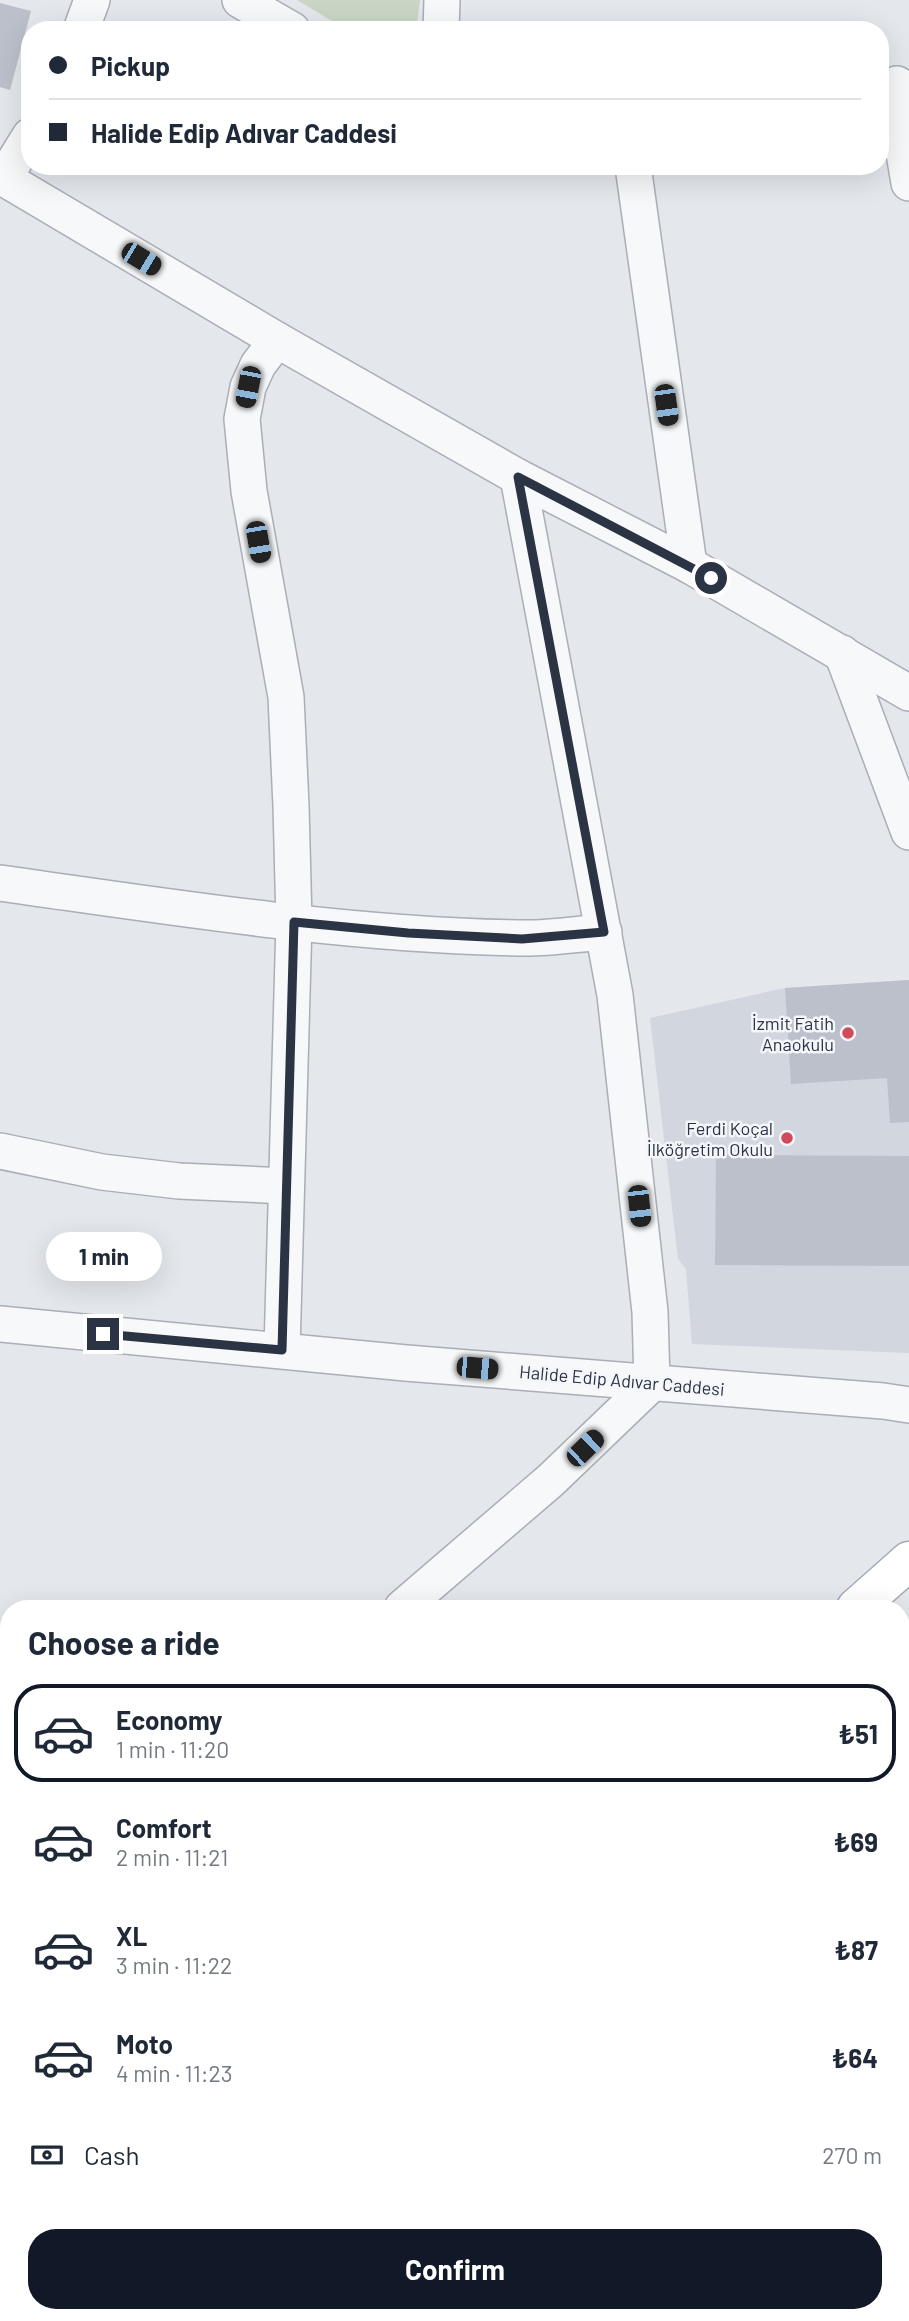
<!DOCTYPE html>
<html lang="en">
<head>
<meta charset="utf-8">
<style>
	:root { --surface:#fff; --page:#f6f6f7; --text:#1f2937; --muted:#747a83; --line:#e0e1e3; --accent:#111827 }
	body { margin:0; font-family:Barlow,sans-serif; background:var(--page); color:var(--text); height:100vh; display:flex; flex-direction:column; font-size:26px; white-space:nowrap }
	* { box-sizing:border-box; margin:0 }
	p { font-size:23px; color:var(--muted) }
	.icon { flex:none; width:38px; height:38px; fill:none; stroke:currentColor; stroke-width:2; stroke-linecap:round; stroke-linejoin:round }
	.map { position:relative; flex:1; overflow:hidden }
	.panel { position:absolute; left:0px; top:1600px; width:910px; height:723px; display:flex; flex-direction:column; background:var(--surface); border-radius:28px 28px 0 0; box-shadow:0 7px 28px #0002 }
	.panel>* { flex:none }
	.banner { position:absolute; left:21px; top:21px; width:868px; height:154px; border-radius:28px; box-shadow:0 7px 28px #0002; display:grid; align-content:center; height:154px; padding:0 28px; background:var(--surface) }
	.end { position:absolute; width:32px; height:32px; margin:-16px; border:9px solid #2b3445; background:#fff; box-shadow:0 0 0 4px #fff }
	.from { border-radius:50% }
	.bubble { position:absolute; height:49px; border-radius:24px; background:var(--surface); box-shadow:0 7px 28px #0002; font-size:23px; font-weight:700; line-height:49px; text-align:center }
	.car { position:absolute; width:21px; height:42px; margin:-21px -10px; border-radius:9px; box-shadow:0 0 5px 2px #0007; background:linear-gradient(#222 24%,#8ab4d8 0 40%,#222 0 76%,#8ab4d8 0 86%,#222 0) }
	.banner b { display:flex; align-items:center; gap:24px; height:66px; font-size:26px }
	.banner b+b { border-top:2px solid var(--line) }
	.banner i { width:18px; height:18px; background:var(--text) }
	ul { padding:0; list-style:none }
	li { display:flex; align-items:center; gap:21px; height:98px; margin:0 14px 10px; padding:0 14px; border:4px solid transparent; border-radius:28px }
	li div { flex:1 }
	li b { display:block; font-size:26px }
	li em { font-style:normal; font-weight:700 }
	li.active { border-color:var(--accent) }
	li>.icon { width:63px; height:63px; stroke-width:1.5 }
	h2 { padding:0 28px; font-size:32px; line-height:84px }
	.pay { display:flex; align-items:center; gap:18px; height:77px; padding:0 28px; font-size:26px }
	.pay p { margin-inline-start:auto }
	.action { display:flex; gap:14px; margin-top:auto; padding:14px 28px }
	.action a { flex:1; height:80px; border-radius:28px; background:var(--accent); color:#fff; font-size:28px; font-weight:700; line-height:80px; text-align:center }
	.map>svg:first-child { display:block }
	.built { fill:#d2d6de }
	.green { fill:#c9d6c5 }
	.building { fill:#bbc0ca }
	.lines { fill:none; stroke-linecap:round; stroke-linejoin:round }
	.street-casing { stroke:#a9aeb7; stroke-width:38 }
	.primary-casing { stroke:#a3abb8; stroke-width:41 }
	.street { stroke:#f7f8fa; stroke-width:35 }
	.primary { stroke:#fff; stroke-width:38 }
	.route { stroke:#2b3445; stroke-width:9 }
	.poi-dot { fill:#d1495b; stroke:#f4f6f9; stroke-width:2.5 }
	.labels { text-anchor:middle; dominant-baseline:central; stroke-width:5; stroke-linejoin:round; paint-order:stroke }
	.poi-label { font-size:18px; fill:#2b3445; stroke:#f4f6f9; text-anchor:end }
	.street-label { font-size:18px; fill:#2b3445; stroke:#f4f6f9 }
</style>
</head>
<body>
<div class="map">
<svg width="909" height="2321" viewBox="0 0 909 2321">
	<rect width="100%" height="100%" fill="#e4e7ec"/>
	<!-- built -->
	<path class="built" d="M 909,980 L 909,1353 L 692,1344 L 686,1269 L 678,1259 L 650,1018 L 785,988 Z"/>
	<!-- green -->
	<path class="green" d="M 297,0 L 420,0 L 416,30 L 347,30 Z"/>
	<!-- building -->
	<g class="building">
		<path d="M 0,3 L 31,11 L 10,90 L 0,87 Z"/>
		<path d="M 909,980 L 909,1122 L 890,1123 L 887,1078 L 791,1084 L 785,988 Z"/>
		<path d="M 716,1155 L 909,1156 L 909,1266 L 715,1265 Z"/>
		<path d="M 909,2179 L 909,2232 L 901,2238 L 901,2184 Z"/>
		<path d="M 909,2273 L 909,2288 L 902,2278 Z"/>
	</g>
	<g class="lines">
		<defs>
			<g id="street">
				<path d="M 240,0 L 292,30"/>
				<path d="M 81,30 L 92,0"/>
				<path d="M 441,30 L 442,0"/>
				<path d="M 897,84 L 900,129 L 909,183"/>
				<path d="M 633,166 L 689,565"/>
				<path d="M 0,176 L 277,340 L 518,477 L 689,565 L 909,693"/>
				<path d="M 4,178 L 30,136"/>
				<path d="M 277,340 L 258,365 L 248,387 L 242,419 L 249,491 L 286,697 L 291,806 L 294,922 L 282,1350"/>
				<path d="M 842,653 L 909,832"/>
				<path d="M 0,883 C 172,907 345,935 519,938 C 547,939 576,934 604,932"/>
				<path d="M 0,1151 L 102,1172 L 179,1181 L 286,1186"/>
				<path d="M 0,1324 L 406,1363 L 883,1401 L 909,1405"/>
				<path d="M 402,1608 L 551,1480 L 652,1383 L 650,1312 L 615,995 L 518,477"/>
				<path d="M 0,1957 L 9,1969"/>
				<path d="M 901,2125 L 909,2119"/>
				<path d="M 227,2314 L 232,2321"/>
				<path d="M 897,2314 L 902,2321"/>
				<path d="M 636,2321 L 645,2314"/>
			</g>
			<g id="primary">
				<path d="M 856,1608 L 909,1561"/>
				<path d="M 59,2321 L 67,2314"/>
			</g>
		</defs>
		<!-- street casing -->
		<use href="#street" class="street-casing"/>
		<!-- primary casing -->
		<use href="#primary" class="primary-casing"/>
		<!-- street -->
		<use href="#street" class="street"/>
		<!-- primary -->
		<use href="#primary" class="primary"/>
	</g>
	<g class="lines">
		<!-- route -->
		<path class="route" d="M 103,1334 L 282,1350 L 294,922 L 408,933 L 522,939 L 604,932 L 518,477 L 711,578"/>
	</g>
	<!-- markers -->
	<g class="poi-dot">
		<circle cx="848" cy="1033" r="7"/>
		<circle cx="787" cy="1138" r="7"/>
	</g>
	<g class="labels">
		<!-- poi labels -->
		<g class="poi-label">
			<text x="834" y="1023">İzmit Fatih<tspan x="834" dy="21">Anaokulu</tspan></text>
			<text x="773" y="1128">Ferdi Koçal<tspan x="773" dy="21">İlköğretim Okulu</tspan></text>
		</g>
		<!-- street labels -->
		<g class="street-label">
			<text transform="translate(622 1380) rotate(5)">Halide Edip Adıvar Caddesi</text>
		</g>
	</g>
</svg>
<i class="end from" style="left:711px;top:578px"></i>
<i class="end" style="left:103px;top:1334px"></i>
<div class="bubble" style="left:46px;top:1232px;width:116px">1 min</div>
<i class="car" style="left:141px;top:259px;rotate:121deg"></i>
<i class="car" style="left:248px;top:387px;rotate:191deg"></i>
<i class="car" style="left:666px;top:405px;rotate:172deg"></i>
<i class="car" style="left:258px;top:542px;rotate:170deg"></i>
<i class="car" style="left:639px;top:1206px;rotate:174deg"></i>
<i class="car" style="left:477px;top:1368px;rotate:95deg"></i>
<i class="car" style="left:585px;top:1448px;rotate:46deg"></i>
<div class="banner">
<b><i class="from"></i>Pickup</b>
<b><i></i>Halide Edip Adıvar Caddesi</b>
</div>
<section class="panel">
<h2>Choose a ride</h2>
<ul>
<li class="active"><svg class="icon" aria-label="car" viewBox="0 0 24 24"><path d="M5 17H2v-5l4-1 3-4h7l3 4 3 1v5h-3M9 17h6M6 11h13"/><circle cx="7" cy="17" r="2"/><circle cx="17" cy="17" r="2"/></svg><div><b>Economy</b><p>1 min · 11:20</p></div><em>₺51</em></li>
<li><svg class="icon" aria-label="car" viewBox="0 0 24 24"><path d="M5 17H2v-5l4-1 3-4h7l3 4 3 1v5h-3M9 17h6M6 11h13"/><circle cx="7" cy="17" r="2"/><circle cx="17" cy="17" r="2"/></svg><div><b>Comfort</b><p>2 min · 11:21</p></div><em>₺69</em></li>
<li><svg class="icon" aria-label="car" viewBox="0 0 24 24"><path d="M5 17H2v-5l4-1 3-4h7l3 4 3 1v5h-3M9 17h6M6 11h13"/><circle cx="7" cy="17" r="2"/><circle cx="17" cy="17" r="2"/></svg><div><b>XL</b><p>3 min · 11:22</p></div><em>₺87</em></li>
<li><svg class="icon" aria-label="car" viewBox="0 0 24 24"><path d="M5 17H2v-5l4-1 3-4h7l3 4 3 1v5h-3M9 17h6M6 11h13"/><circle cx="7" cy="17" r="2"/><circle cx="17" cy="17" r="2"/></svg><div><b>Moto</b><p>4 min · 11:23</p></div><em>₺64</em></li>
</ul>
<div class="pay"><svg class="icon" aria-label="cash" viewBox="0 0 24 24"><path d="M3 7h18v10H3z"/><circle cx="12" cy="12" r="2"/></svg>Cash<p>270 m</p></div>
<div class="action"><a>Confirm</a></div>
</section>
</div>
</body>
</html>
